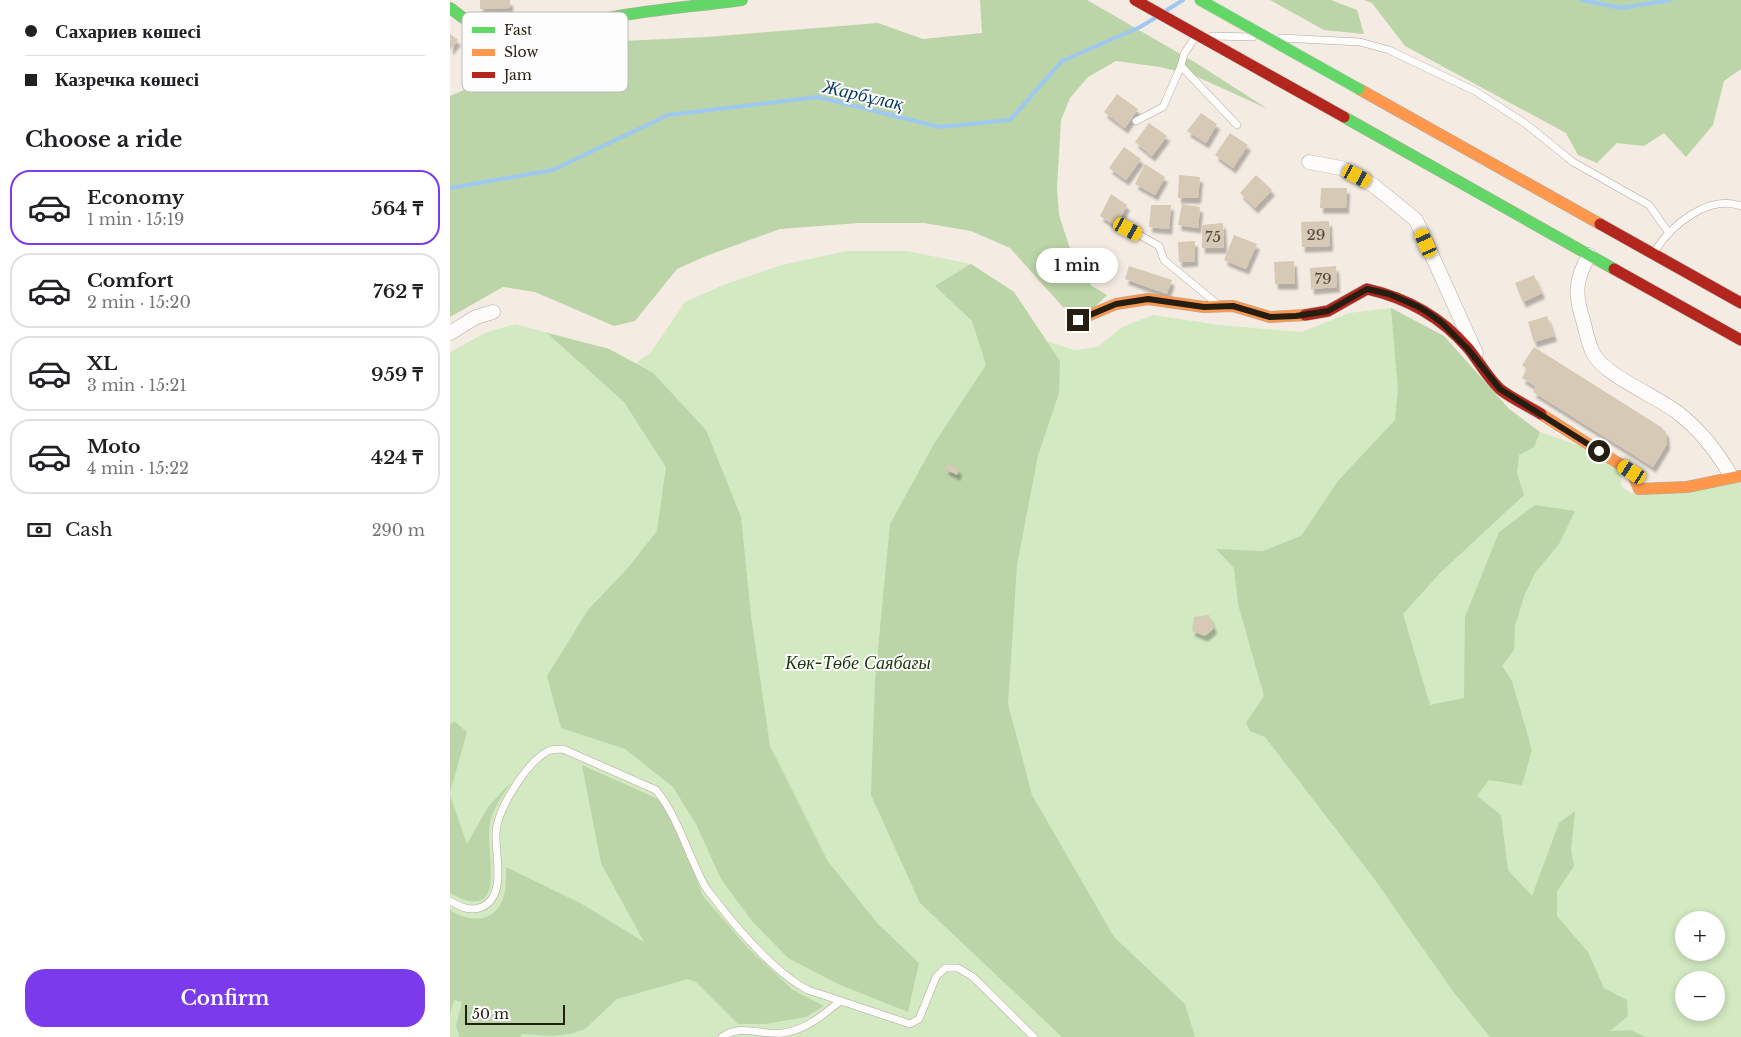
<!DOCTYPE html>
<html lang="en">
<head>
<meta charset="utf-8">
<style>
	:root { --surface:#fff; --page:#f2f2f2; --text:#202124; --muted:#757577; --line:#e0e0e0; --accent:#7c3aed }
	body { margin:0; font-family:"Libre Baskerville",serif; background:var(--page); color:var(--text); height:100vh; display:flex; flex-direction:column; font-size:19px; white-space:nowrap }
	* { box-sizing:border-box; margin:0 }
	p { font-size:16px; color:var(--muted) }
	.icon { flex:none; width:28px; height:28px; fill:none; stroke:currentColor; stroke-width:2; stroke-linecap:round; stroke-linejoin:round }
	.map { position:relative; flex:1; overflow:hidden }
	.side { display:flex; flex-direction:column; background:var(--surface); width:450px }
	.side>* { flex:none }
	.banner { display:grid; align-content:center; height:110px; padding:0 25px; background:var(--surface) }
	.fabs { position:absolute; left:1225px; top:911px; display:grid; gap:10px }
	.fabs a { display:grid; place-items:center; width:50px; height:50px; border-radius:50%; background:var(--surface); box-shadow:0 2px 8px #0003; font-size:25px }
	.scale { position:absolute; left:15px; bottom:12px; width:100px; box-sizing:border-box; padding-left:5px; border:2px solid #271e12; border-top:0; font-size:14px; line-height:18px; white-space:nowrap; color:#271e12; -webkit-text-stroke:4px #fdfdfd; paint-order:stroke }
	.end { position:absolute; width:22px; height:22px; margin:-11px; border:6px solid #271e12; background:#fff; box-shadow:0 0 0 2px #fff }
	.from { border-radius:50% }
	.bubble { position:absolute; height:35px; border-radius:18px; background:var(--surface); box-shadow:0 2px 8px #0003; font-size:16px; font-weight:600; line-height:35px; text-align:center }
	.car { position:absolute; width:15px; height:30px; margin:-15px -8px; border-radius:6px; box-shadow:0 0 4px 1px #0007; background:linear-gradient(#f5c518 24%,#345 0 40%,#f5c518 0 76%,#345 0 86%,#f5c518 0) }
	.banner b { display:flex; align-items:center; gap:18px; height:48px; font-size:19px }
	.banner b+b { border-top:1px solid var(--line) }
	.banner i { width:12px; height:12px; background:var(--text) }
	ul { padding:0; list-style:none }
	li { display:flex; align-items:center; gap:15px; height:75px; margin:0 10px 8px; padding:0 15px; border:2px solid var(--line); border-radius:20px }
	li div { flex:1 }
	li b { display:block; font-size:19px }
	li em { font-style:normal; font-weight:600 }
	li.active { border-color:var(--accent) }
	li>.icon { width:45px; height:45px; stroke-width:1.5 }
	h2 { padding:0 25px; font-size:22px; line-height:60px }
	.pay { display:flex; align-items:center; gap:12px; height:55px; padding:0 25px; font-size:19px }
	.pay p { margin-inline-start:auto }
	.action { display:flex; gap:10px; margin-top:auto; padding:10px 25px }
	.action a { flex:1; height:58px; border-radius:20px; background:var(--accent); color:#fff; font-size:20px; font-weight:600; line-height:58px; text-align:center }
	main { display:flex; flex:1; min-height:0 }
	.map>svg:first-child { display:block }
	.green { fill:#d2e9c1; fill-rule:evenodd }
	.forest { fill:#bbd4a8 }
	.lines { fill:none; stroke-linecap:round; stroke-linejoin:round }
	.stream { stroke:#9fc8f1; stroke-width:4 }
	.building { fill:#d6c9b5; filter:url(#shadow) }
	.lane-casing { stroke:#b0a89e; stroke-width:8 }
	.street-casing { stroke:#b0a89e; stroke-width:15 }
	.fast-casing { stroke:#b0a89e; stroke-width:12 }
	.slow-casing { stroke:#b0a89e; stroke-width:12 }
	.jam-casing { stroke:#b0a89e; stroke-width:12 }
	.lane { stroke:#fdfcfb; stroke-width:7 }
	.street { stroke:#fdfcfb; stroke-width:14 }
	.fast { stroke:#63d668; stroke-width:11 }
	.slow { stroke:#ff974d; stroke-width:11 }
	.jam { stroke:#b3261e; stroke-width:11 }
	.fast-bridge-casing { stroke:#d0cbc5; stroke-width:12; stroke-linecap:butt }
	.jam-bridge-casing { stroke:#d0cbc5; stroke-width:12; stroke-linecap:butt }
	.fast-bridge { stroke:#63d668; stroke-width:11 }
	.jam-bridge { stroke:#b3261e; stroke-width:11 }
	.route { stroke:#271e12; stroke-width:6 }
	.labels { text-anchor:middle; dominant-baseline:central; stroke-width:4; stroke-linejoin:round; paint-order:stroke }
	.number-label { font-size:15px; fill:#53493b }
	.park-label { font-size:18px; font-style:italic; fill:#163807; stroke:#fdfdfd }
	.water-label { font-size:19px; font-style:italic; fill:#08375f; stroke:#fdfdfd }
	.key { fill:#fdfdfd; stroke:#bdbab6; stroke-width:1 }
	.key-label { font-size:14px; fill:#271e12 }
</style>
</head>
<body>
<main>
<section class="side">
<div class="banner">
<b><i class="from"></i>Сахариев көшесі</b>
<b><i></i>Казречка көшесі</b>
</div>
<h2>Choose a ride</h2>
<ul>
<li class="active"><svg class="icon" aria-label="car" viewBox="0 0 24 24"><path d="M5 17H2v-5l4-1 3-4h7l3 4 3 1v5h-3M9 17h6M6 11h13"/><circle cx="7" cy="17" r="2"/><circle cx="17" cy="17" r="2"/></svg><div><b>Economy</b><p>1 min · 15:19</p></div><em>564 ₸</em></li>
<li><svg class="icon" aria-label="car" viewBox="0 0 24 24"><path d="M5 17H2v-5l4-1 3-4h7l3 4 3 1v5h-3M9 17h6M6 11h13"/><circle cx="7" cy="17" r="2"/><circle cx="17" cy="17" r="2"/></svg><div><b>Comfort</b><p>2 min · 15:20</p></div><em>762 ₸</em></li>
<li><svg class="icon" aria-label="car" viewBox="0 0 24 24"><path d="M5 17H2v-5l4-1 3-4h7l3 4 3 1v5h-3M9 17h6M6 11h13"/><circle cx="7" cy="17" r="2"/><circle cx="17" cy="17" r="2"/></svg><div><b>XL</b><p>3 min · 15:21</p></div><em>959 ₸</em></li>
<li><svg class="icon" aria-label="car" viewBox="0 0 24 24"><path d="M5 17H2v-5l4-1 3-4h7l3 4 3 1v5h-3M9 17h6M6 11h13"/><circle cx="7" cy="17" r="2"/><circle cx="17" cy="17" r="2"/></svg><div><b>Moto</b><p>4 min · 15:22</p></div><em>424 ₸</em></li>
</ul>
<div class="pay"><svg class="icon" aria-label="cash" viewBox="0 0 24 24"><path d="M3 7h18v10H3z"/><circle cx="12" cy="12" r="2"/></svg>Cash<p>290 m</p></div>
<div class="action"><a>Confirm</a></div>
</section>
<div class="map">
<svg width="1291" height="1037" viewBox="0 0 1291 1037">
	<defs>
		<filter id="shadow"><feDropShadow dx="3" dy="5.5" stdDeviation="1" flood-color="#0004"/></filter>
	</defs>
	<rect width="100%" height="100%" fill="#f4ece2"/>
	<!-- green -->
	<path class="green" d="M 397,251 L 457,251 L 521,264 L 564,292 L 596,341 L 624,350 L 648,347 L 672,327 L 703,315 L 770,325 L 852,332 L 899,313 L 941,308 L 994,336 L 1059,409 L 1090,432 L 1147,452 L 1170,472 L 1172,487 L 1182,494 L 1291,481 L 1291,1037 L 0,1037 L 0,352 L 35,333 L 65,324 L 159,349 L 186,363 L 202,351 L 235,302 L 273,285 L 332,265 ZM 1234,920 L 1266,920 L 1266,952 L 1234,952 ZM 1234,980 L 1266,980 L 1266,1012 L 1234,1012 Z"/>
	<!-- forest -->
	<g class="forest">
		<path d="M 530,0 L 637,0 L 746,63 L 818,109 L 743,75 L 710,67 L 666,61 L 638,77 L 620,98 L 611,120 L 607,187 L 609,215 L 624,261 L 642,286 L 657,295 L 645,307 L 633,312 L 613,307 L 560,248 L 521,231 L 474,223 L 409,223 L 330,229 L 256,256 L 227,269 L 185,321 L 164,326 L 85,292 L 53,287 L 0,317 L 0,96 L 46,76 L 130,43 L 257,37 L 428,23 L 473,39 L 532,33 Z"/>
		<path d="M 820,0 L 881,0 L 907,10 L 914,34 L 874,30 Z"/>
		<path d="M 914,0 L 1291,0 L 1291,69 L 1274,81 L 1263,125 L 1236,157 L 1214,133 L 1194,146 L 1167,143 L 1147,163 L 1128,155 L 1116,133 L 955,46 L 922,3 Z"/>
		<path d="M 521,264 L 564,292 L 610,361 L 609,393 L 588,455 L 567,565 L 558,704 L 582,795 L 664,937 L 735,1004 L 745,1037 L 612,1037 L 470,903 L 421,795 L 425,681 L 440,524 L 484,444 L 536,365 L 522,321 L 485,286 Z"/>
		<path d="M 941,308 L 994,336 L 1059,409 L 1090,432 L 1084,447 L 1069,455 L 1067,473 L 1074,495 L 991,572 L 953,614 L 980,705 L 1014,698 L 1015,617 L 1049,532 L 1085,505 L 1125,511 L 1109,544 L 1085,573 L 1074,596 L 1065,626 L 1064,650 L 1052,666 L 1062,681 L 1082,750 L 1072,785 L 1039,780 L 1027,796 L 1051,815 L 1058,870 L 1082,896 L 1109,823 L 1125,811 L 1121,851 L 1124,866 L 1107,891 L 1107,916 L 1138,952 L 1154,988 L 1177,1000 L 1178,1016 L 1160,1031 L 1180,1030 L 1196,1037 L 1040,1037 L 1002,990 L 923,877 L 815,737 L 800,731 L 796,723 L 814,696 L 788,604 L 784,568 L 766,549 L 813,551 L 851,536 L 888,481 L 945,420 L 948,389 Z"/>
		<path d="M 97,333 L 159,349 L 203,373 L 256,430 L 291,517 L 301,616 L 320,746 L 377,860 L 427,923 L 469,963 L 458,1012 L 388,984 L 338,958 L 302,921 L 271,879 L 246,824 L 223,787 L 175,749 L 111,728 L 97,676 L 138,610 L 177,569 L 207,531 L 216,467 L 174,402 Z"/>
		<path d="M 4,721 L 17,732 L 0,792 L 0,725 Z"/>
		<path d="M 132,765 L 208,799 L 226,824 L 253,896 L 297,947 L 343,990 L 374,1006 L 356,1017 L 315,1024 L 288,1024 L 246,982 L 238,979 L 167,999 L 135,1029 L 120,1034 L 101,1036 L 72,1034 L 70,1037 L 10,1037 L 6,1026 L 12,1002 L 4,1000 L 0,1014 L 0,910 C 23,925 49,922 55,891 C 56,884 56,875 56,867 L 132,904 L 194,942 L 151,863 Z"/>
		<path d="M 61,782 C 53,795 43,808 40,823 C 34,850 61,927 0,893 L 0,795 L 17,844 L 38,807 Z"/>
	</g>
	<g class="lines">
		<!-- stream -->
		<g class="stream">
			<path d="M 1132,0 L 1171,8 L 1220,0"/>
			<path d="M 717,10 L 733,0"/>
			<path d="M 0,188 L 103,170 L 218,115 L 368,97 L 489,127 L 560,120 L 612,61 L 690,27 L 705,18"/>
		</g>
	</g>
	<!-- building -->
	<g class="building">
		<path d="M 30,0 L 60,0 L 60,8 L 30,9 Z"/>
		<path d="M 0,34 L 8,40 L 0,50 Z"/>
		<path d="M 667,94 L 688,109 L 675,128 L 654,112 Z"/>
		<path d="M 751,113 L 767,124 L 756,143 L 737,131 Z"/>
		<path d="M 699,123 L 717,136 L 702,156 L 685,142 Z"/>
		<path d="M 780,133 L 798,145 L 783,168 L 765,155 Z"/>
		<path d="M 674,147 L 691,159 L 676,180 L 659,168 Z"/>
		<path d="M 695,164 L 715,177 L 705,195 L 685,184 Z"/>
		<path d="M 729,175 L 750,177 L 748,198 L 728,198 Z"/>
		<path d="M 806,175 L 822,190 L 805,208 L 790,193 Z"/>
		<path d="M 871,188 L 897,188 L 896,208 L 870,208 Z"/>
		<path d="M 661,194 L 677,205 L 666,226 L 650,216 Z"/>
		<path d="M 732,204 L 750,207 L 748,228 L 728,225 Z"/>
		<path d="M 701,205 L 721,205 L 719,229 L 699,227 Z"/>
		<path d="M 879,221 L 880,246 L 852,247 L 851,222 Z"/>
		<path d="M 773,223 L 774,248 L 752,248 L 752,225 Z"/>
		<path d="M 784,235 L 807,244 L 796,269 L 774,260 Z"/>
		<path d="M 745,241 L 745,261 L 729,262 L 728,242 Z"/>
		<path d="M 844,261 L 845,284 L 825,284 L 824,262 Z"/>
		<path d="M 679,266 L 722,280 L 717,294 L 675,279 Z"/>
		<path d="M 886,266 L 887,287 L 861,289 L 860,268 Z"/>
		<path d="M 1084,275 L 1092,293 L 1073,302 L 1065,283 Z"/>
		<path d="M 1097,316 L 1104,336 L 1084,342 L 1078,322 Z"/>
		<path d="M 1084,347 L 1211,427 L 1216,432 L 1217,444 L 1203,467 L 1083,392 L 1086,387 L 1072,378 L 1077,369 L 1072,365 Z"/>
		<path d="M 498,464 L 509,469 L 507,475 L 495,469 Z"/>
		<path d="M 759,615 L 764,628 L 755,636 L 742,631 L 744,617 Z"/>
	</g>
	<g class="lines">
		<defs>
			<g id="lane">
				<path d="M 762,36 L 803,37"/>
				<path d="M 831,38 L 910,42 L 939,50 L 1025,91 L 1076,124 L 1123,162 L 1199,205 L 1219,233"/>
				<path d="M 748,39 L 744,39 L 734,54 L 731,66 L 787,125"/>
				<path d="M 686,121 L 713,107 L 731,66"/>
				<path d="M 679,229 L 709,246 L 714,260 L 766,303"/>
				<path d="M 1205,251 C 1221,225 1259,194 1291,206"/>
				<path d="M 0,901 C 11,907 20,912 32,907 C 57,896 45,855 46,833 C 47,809 77,762 98,751 C 102,749 108,749 113,749 L 206,790 C 229,818 238,856 256,888 C 260,894 266,900 270,906 C 291,933 328,975 358,990 L 460,1024 L 469,1019 L 486,977 L 495,968 L 508,968 L 523,977 L 584,1037"/>
				<path d="M 272,1037 C 290,1023 313,1036 333,1033 C 356,1030 373,1015 390,1001"/>
			</g>
			<g id="street">
				<path d="M 859,162 L 891,168 L 923,185 L 966,220 L 1026,353"/>
				<path d="M 1139,255 C 1126,279 1124,293 1133,320 C 1136,331 1138,343 1143,353 C 1154,375 1206,396 1227,412 C 1249,429 1267,451 1281,476"/>
				<path d="M 0,333 L 26,317 L 43,312"/>
			</g>
			<g id="fast">
				<path d="M 0,8 C 8,14 16,21 25,25 C 68,48 120,25 163,17 C 206,9 249,6 292,0"/>
				<path d="M 894,117 L 1164,269"/>
			</g>
			<g id="slow">
				<path d="M 909,89 L 1150,224"/>
				<path d="M 628,320 L 666,304 L 698,299 L 754,307 L 783,306 L 820,317 L 855,315"/>
				<path d="M 1091,414 L 1182,472 L 1189,489 L 1237,487 L 1291,476"/>
			</g>
			<g id="jam">
				<path d="M 1150,224 L 1291,303"/>
				<path d="M 1164,269 L 1291,340"/>
				<path d="M 855,315 L 878,311 L 917,289 C 957,298 991,317 1018,348 C 1028,360 1039,380 1051,390 C 1063,399 1078,406 1091,414"/>
			</g>
		</defs>
		<!-- lane casing -->
		<use href="#lane" class="lane-casing"/>
		<!-- street casing -->
		<use href="#street" class="street-casing"/>
		<!-- fast casing -->
		<use href="#fast" class="fast-casing"/>
		<!-- slow casing -->
		<use href="#slow" class="slow-casing"/>
		<!-- jam casing -->
		<use href="#jam" class="jam-casing"/>
		<!-- lane -->
		<use href="#lane" class="lane"/>
		<!-- street -->
		<use href="#street" class="street"/>
		<!-- fast -->
		<use href="#fast" class="fast"/>
		<!-- slow -->
		<use href="#slow" class="slow"/>
		<!-- jam -->
		<use href="#jam" class="jam"/>
		<defs>
			<path id="fast-bridge" d="M 750,0 L 909,89"/>
			<path id="jam-bridge" d="M 685,0 L 894,117"/>
		</defs>
		<!-- fast-bridge casing -->
		<use href="#fast-bridge" class="fast-bridge-casing"/>
		<!-- jam-bridge casing -->
		<use href="#jam-bridge" class="jam-bridge-casing"/>
		<!-- fast-bridge -->
		<use href="#fast-bridge" class="fast-bridge"/>
		<!-- jam-bridge -->
		<use href="#jam-bridge" class="jam-bridge"/>
	</g>
	<g class="lines">
		<!-- route -->
		<path class="route" d="M 628,320 L 666,304 L 698,299 L 754,307 L 783,306 L 820,317 L 846,316 L 878,311 L 917,289 L 939,294 L 969,307 L 980,314 L 991,322 L 1017,348 L 1050,389 L 1149,451"/>
	</g>
	<g class="labels">
		<!-- number labels -->
		<g class="number-label">
			<text x="866" y="234">29</text>
			<text x="763" y="236">75</text>
			<text x="873" y="278">79</text>
		</g>
		<!-- park labels -->
		<g class="park-label">
			<text x="408" y="663">Көк-Төбе Саябағы</text>
		</g>
		<!-- water labels -->
		<g class="water-label">
			<text transform="translate(413 95) rotate(13)">Жарбұлақ</text>
		</g>
	</g>
	<!-- legend -->
	<rect x="12" y="12" width="166" height="80" rx="8" class="key"/>
	<rect x="22" y="27" width="23" height="6" fill="#63d668"/>
	<rect x="22" y="49" width="23" height="7" fill="#ff974d"/>
	<rect x="22" y="72" width="23" height="6" fill="#b3261e"/>
	<g class="key-label">
		<text x="54" y="35">Fast</text>
		<text x="54" y="57">Slow</text>
		<text x="54" y="80">Jam</text>
	</g>
</svg>
<div class="fabs">
<a>+</a>
<a>−</a>
</div>
<div class="scale">50 m</div>
<i class="end from" style="left:1149px;top:451px"></i>
<i class="end" style="left:628px;top:320px"></i>
<div class="bubble" style="left:586px;top:248px;width:82px">1 min</div>
<i class="car" style="left:907px;top:176px;rotate:118deg"></i>
<i class="car" style="left:678px;top:229px;rotate:119deg"></i>
<i class="car" style="left:976px;top:243px;rotate:336deg"></i>
<i class="car" style="left:1182px;top:472px;rotate:303deg"></i>
</div>
</main>
</body>
</html>
